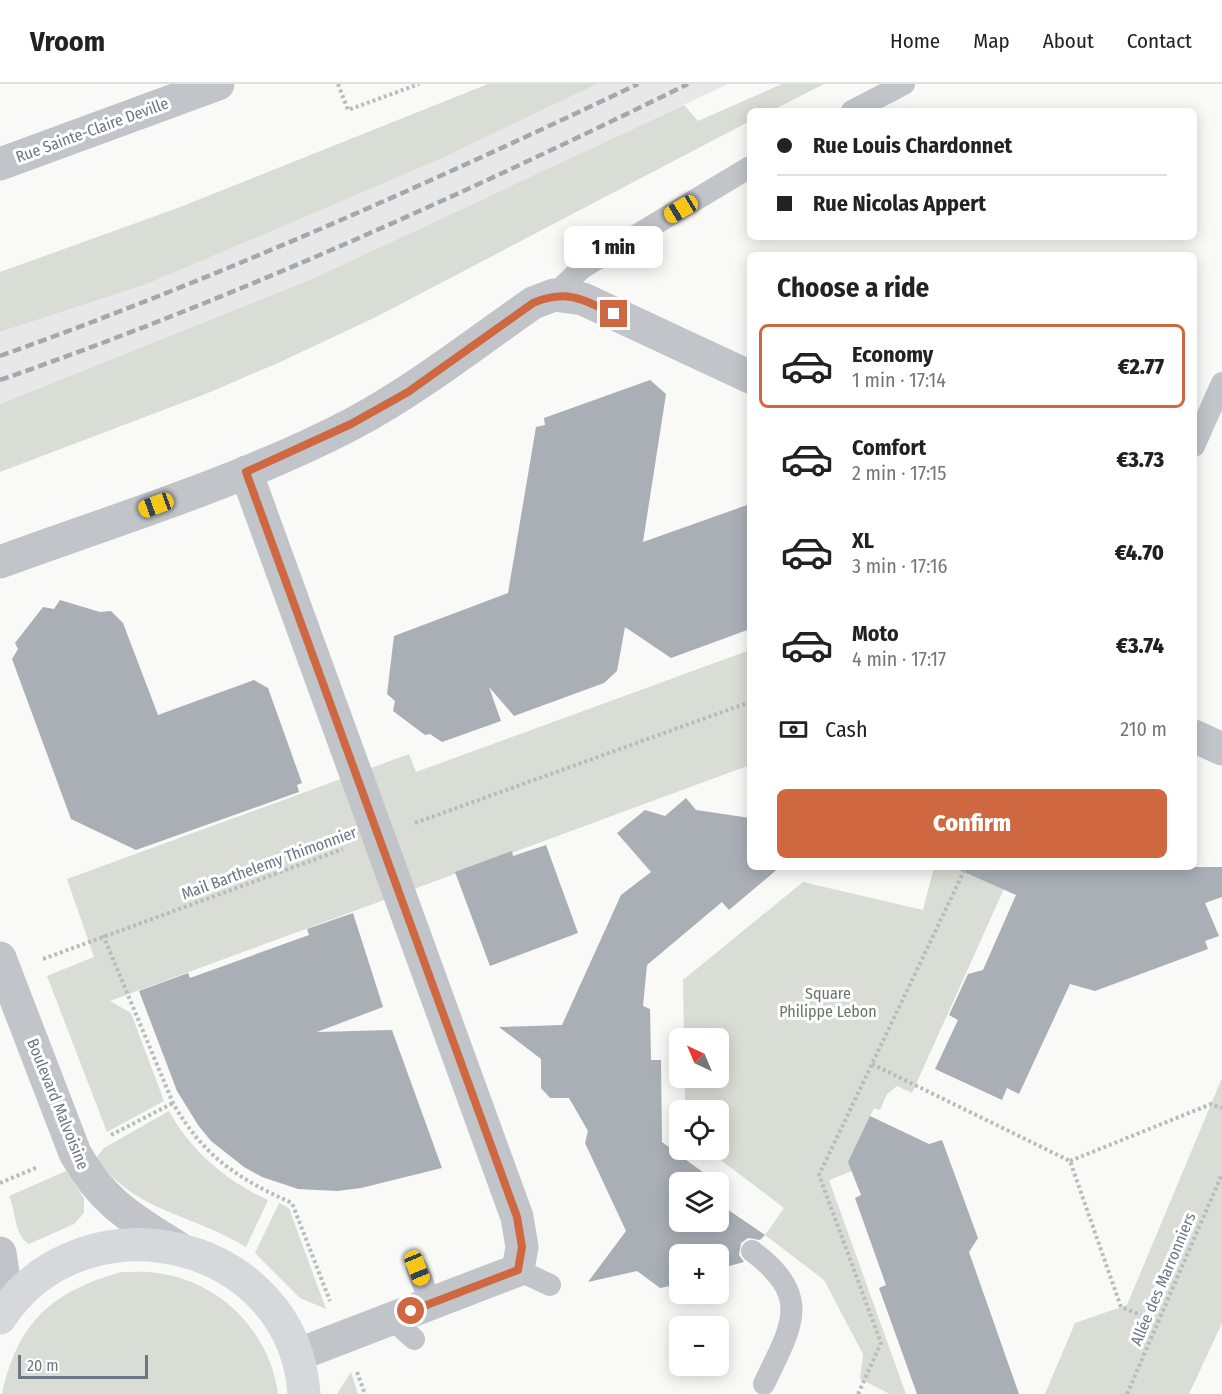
<!DOCTYPE html>
<html lang="en">
<head>
<meta charset="utf-8">
<style>
	:root { --surface:#fff; --page:#f6f6f6; --text:#222; --muted:#767676; --line:#e0e0e0; --accent:#cf6740 }
	body { margin:0; font-family:"Fira Sans Condensed",sans-serif; background:var(--page); color:var(--text); height:100vh; display:flex; flex-direction:column; font-size:22px; white-space:nowrap }
	* { box-sizing:border-box; margin:0 }
	p { font-size:20px; color:var(--muted) }
	.icon { flex:none; width:33px; height:33px; fill:none; stroke:currentColor; stroke-width:2; stroke-linecap:round; stroke-linejoin:round }
	.map { position:relative; flex:1; overflow:hidden }
	.sheet { position:absolute; left:747px; top:168px; width:450px; height:618px; display:flex; flex-direction:column; background:var(--surface); border-radius:9px; box-shadow:0 3px 15px #0003 }
	.sheet>* { flex:none }
	.guide { position:absolute; left:747px; top:24px; width:450px; height:132px; border-radius:9px; box-shadow:0 3px 15px #0003; display:grid; align-content:center; height:132px; padding:0 30px; background:var(--surface) }
	.needle { width:39px; rotate:316deg }
	.controls { position:absolute; left:669px; top:944px; display:grid; gap:12px }
	.controls a { display:grid; place-items:center; width:60px; height:60px; border-radius:9px; background:var(--surface); box-shadow:0 3px 15px #0003; font-size:30px }
	.scale { position:absolute; left:18px; bottom:15px; width:130px; box-sizing:border-box; padding-left:6px; border:3px solid #6b7884; border-top:0; font-size:16px; line-height:21px; white-space:nowrap; color:#6b7884; -webkit-text-stroke:4px #fff; paint-order:stroke }
	.end { position:absolute; width:27px; height:27px; margin:-14px; border:8px solid #cf6740; background:#fff; box-shadow:0 0 0 3px #fff }
	.from { border-radius:50% }
	.bubble { position:absolute; height:42px; border-radius:9px; background:var(--surface); box-shadow:0 3px 15px #0003; font-size:20px; font-weight:800; line-height:42px; text-align:center }
	.car { position:absolute; width:18px; height:36px; margin:-18px -9px; border-radius:8px; box-shadow:0 0 4px 2px #0007; background:linear-gradient(#f5c518 24%,#345 0 40%,#f5c518 0 76%,#345 0 86%,#f5c518 0) }
	.guide b { display:flex; align-items:center; gap:21px; height:57px; font-size:22px }
	.guide b+b { border-top:2px solid var(--line) }
	.guide i { width:15px; height:15px; background:var(--text) }
	ul { padding:0; list-style:none }
	li { display:flex; align-items:center; gap:18px; height:84px; margin:0 12px 9px; padding:0 18px; border:3px solid transparent; border-radius:9px }
	li div { flex:1 }
	li b { display:block; font-size:22px }
	li em { font-style:normal; font-weight:800 }
	li.active { border-color:var(--accent) }
	li>.icon { width:54px; height:54px; stroke-width:1.5 }
	h2 { padding:0 30px; font-size:27px; line-height:72px }
	.pay { display:flex; align-items:center; gap:15px; height:66px; padding:0 30px; font-size:22px }
	.pay p { margin-inline-start:auto }
	.button { display:flex; gap:12px; margin-top:auto; padding:12px 30px }
	.button a { flex:1; height:69px; border-radius:9px; background:var(--accent); color:#fff; font-size:24px; font-weight:800; line-height:69px; text-align:center }
	header { display:flex; align-items:center; gap:36px; box-sizing:border-box; height:84px; padding:0 30px; background:var(--surface); border-bottom:2px solid var(--line) }
	header strong { font-size:28px }
	nav { display:flex; gap:33px; margin-inline-start:auto; font-size:21px }
	.map>svg:first-child { display:block }
	.built { fill:#e7e8e7 }
	.green { fill:#d9ddd6 }
	.building { fill:#a9afb5 }
	.lines { fill:none; stroke-linecap:round; stroke-linejoin:round }
	.path { stroke:#b9bcbe; stroke-width:4; stroke-dasharray:3 3; stroke-linecap:butt }
	.lane { stroke:#c1c4c8; stroke-width:22 }
	.street { stroke:#c1c4c8; stroke-width:33 }
	.secondary { stroke:#d5d9dc; stroke-width:33 }
	.rail { stroke:#a3a8ad; stroke-width:4.5; stroke-dasharray:9 4.5; stroke-linecap:butt }
	.route { stroke:#cf6740; stroke-width:8 }
	.labels { text-anchor:middle; dominant-baseline:central; stroke-width:6; stroke-linejoin:round; paint-order:stroke }
	.street-label { font-size:16px; fill:#6b7884; stroke:#fff }
	.park-label { font-size:16px; fill:#687766; stroke:#fff }
</style>
</head>
<body>
<header>
<strong>Vroom</strong>
<nav><a>Home</a><a>Map</a><a>About</a><a>Contact</a></nav>
</header>
<div class="map">
<svg width="1222" height="1310" viewBox="0 0 1222 1310">
	<rect width="100%" height="100%" fill="#f9f9f7"/>
	<!-- built -->
	<path class="built" d="M 597,0 L 728,0 L 312,195 L 0,320 L 0,248 L 147,200 L 436,77 Z"/>
	<!-- green -->
	<g class="green">
		<path d="M 488,0 L 597,0 L 436,77 L 147,200 L 0,248 L 0,188 L 175,125 Z"/>
		<path d="M 782,0 L 824,0 L 771,27 L 750,27 L 750,37 L 376,233 L 280,278 L 208,309 L 0,388 L 0,320 L 312,195 L 684,21 L 698,37 Z"/>
		<path d="M 750,566 L 750,681 L 110,917 L 131,929 L 164,1017 L 107,1048 L 47,892 L 94,873 L 67,795 L 409,670 L 416,688 Z"/>
		<path d="M 934,783 L 1003,783 L 1008,796 L 912,1009 L 897,1002 L 887,1010 L 880,1026 L 874,1024 L 852,1071 L 860,1084 L 829,1096 L 906,1310 L 890,1310 L 860,1295 L 863,1270 L 824,1196 L 765,1151 L 784,1124 L 706,1065 L 718,1065 L 718,1026 L 685,1026 L 685,993 L 718,993 L 718,954 L 684,954 L 683,896 L 803,798 L 923,826 Z"/>
		<path d="M 1222,994 L 1222,1239 L 1189,1310 L 1045,1310 L 1075,1239 L 1127,1221 Z"/>
		<path d="M 169,1027 C 191,1067 226,1097 268,1116 L 246,1163 C 193,1130 136,1129 96,1074 L 104,1064 Z"/>
		<path d="M 66,1087 L 84,1114 L 84,1129 L 74,1140 L 29,1160 C 14,1151 16,1127 9,1112 Z"/>
		<path d="M 279,1119 L 289,1124 L 326,1225 L 300,1214 L 255,1169 Z"/>
		<path d="M 121,1188 C 133,1188 146,1187 157,1189 C 220,1197 270,1248 278,1310 L 2,1310 C 18,1238 51,1208 121,1188 Z"/>
		<path d="M 351,1288 L 358,1310 L 337,1310 Z"/>
	</g>
	<!-- building -->
	<g class="building">
		<path d="M 650,296 L 666,310 L 643,458 L 750,420 L 750,545 L 671,574 L 625,543 L 617,587 L 604,599 L 514,632 L 489,603 L 501,637 L 442,658 L 430,650 L 425,651 L 393,627 L 395,617 L 387,610 L 394,552 L 508,509 L 536,343 L 545,341 L 544,334 Z"/>
		<path d="M 60,516 L 100,528 L 111,527 L 123,539 L 158,631 L 254,596 L 268,604 L 302,699 L 297,701 L 299,708 L 136,766 L 71,735 L 12,575 L 18,565 L 15,559 L 43,523 L 54,525 Z"/>
		<path d="M 686,714 L 696,726 L 750,734 L 750,783 L 780,783 L 729,826 L 722,818 L 647,881 L 643,922 L 650,925 L 651,976 L 661,976 L 662,1058 L 716,1098 L 680,1098 L 680,1137 L 718,1137 L 718,1119 L 765,1151 L 760,1156 L 748,1154 L 741,1159 L 739,1171 L 744,1178 L 718,1185 L 718,1170 L 680,1170 L 680,1195 L 675,1201 L 660,1204 L 637,1187 L 588,1198 L 626,1147 L 585,1059 L 588,1047 L 569,1014 L 550,1014 L 541,1004 L 541,975 L 499,943 L 562,941 L 621,811 L 651,788 L 617,749 L 645,726 L 665,732 Z"/>
		<path d="M 546,761 L 578,849 L 490,882 L 455,788 L 512,767 L 513,772 Z"/>
		<path d="M 953,783 L 1222,783 L 1222,813 L 1205,819 L 1219,852 L 1205,857 L 1208,865 L 1095,907 L 1070,900 L 1019,1010 L 1007,1004 L 1002,1016 L 935,985 L 958,936 L 949,931 L 968,890 L 983,886 L 1016,811 Z"/>
		<path d="M 353,829 L 383,923 L 317,948 L 392,946 L 442,1084 L 361,1104 L 337,1107 L 298,1105 L 262,1093 L 244,1083 L 211,1057 L 198,1041 L 177,1007 L 139,907 L 188,889 L 190,894 L 309,851 L 307,845 Z"/>
		<path d="M 870,1032 L 929,1060 L 942,1056 L 978,1154 L 969,1168 L 1019,1310 L 917,1310 L 879,1204 L 886,1201 L 855,1114 L 861,1111 L 848,1078 Z"/>
	</g>
	<g class="lines">
		<!-- path -->
		<g class="path">
			<path d="M 338,0 L 348,26 L 419,0"/>
			<path d="M 415,739 L 750,618"/>
			<path d="M 103,851 L 173,1019 C 203,1072 238,1095 292,1119 L 330,1217"/>
			<path d="M 43,875 L 343,765"/>
			<path d="M 872,980 L 1070,1077 L 1121,1223 L 1158,1238"/>
			<path d="M 111,1051 L 173,1019"/>
			<path d="M 1070,1077 L 1211,1020 L 1222,1024"/>
			<path d="M 0,1099 L 38,1083"/>
			<path d="M 357,1288 L 365,1310"/>
			<path d="M 858,1310 L 881,1259 L 819,1091 L 966,783"/>
			<path d="M 1127,1310 L 1222,1090"/>
		</g>
		<!-- lane -->
		<g class="lane">
			<path d="M 852,27 L 904,0"/>
			<path d="M 554,211 L 582,184 L 750,83"/>
			<path d="M 1194,362 L 1222,299"/>
			<path d="M 752,1167 C 813,1213 792,1241 764,1300"/>
			<path d="M 417,1184 L 431,1220"/>
			<path d="M 518,1186 L 550,1201"/>
			<path d="M 391,1234 L 414,1255"/>
		</g>
		<!-- street -->
		<g class="street">
			<path d="M 0,80 L 218,0"/>
			<path d="M 246,388 L 517,1133 L 522,1163 L 518,1186 L 297,1271"/>
			<path d="M 0,478 C 117,435 241,398 352,340 C 416,306 474,260 533,219 L 554,211 L 583,215 L 750,293"/>
			<path d="M 1194,652 L 1222,665"/>
			<path d="M 0,874 L 75,1069 C 102,1118 131,1134 177,1163"/>
			<path d="M 0,1169 L 8,1222"/>
		</g>
		<!-- secondary -->
		<path class="secondary" d="M 0,1234 C 84,1106 294,1155 304,1310"/>
		<!-- rail -->
		<g class="rail">
			<path d="M 0,272 C 218,194 430,99 638,0"/>
			<path d="M 0,296 C 236,214 464,110 688,0"/>
		</g>
	</g>
	<g class="lines">
		<!-- route -->
		<path class="route" d="M 411,1227 L 518,1186 L 522,1163 L 517,1133 L 246,388 L 351,340 L 408,308 L 533,219 C 567,205 582,215 614,230"/>
	</g>
	<g class="labels">
		<!-- street labels -->
		<g class="street-label">
			<text transform="translate(92 46) rotate(-20)">Rue Sainte-Claire Deville</text>
			<text transform="translate(269 779) rotate(-20)">Mail Barthelemy Thimonnier</text>
			<text transform="translate(58 1020) rotate(68)">Boulevard Malvoisine</text>
			<text transform="translate(1163 1195) rotate(-67)">Allée des Marronniers</text>
		</g>
		<!-- park labels -->
		<g class="park-label">
			<text x="828" y="909">Square<tspan x="828" dy="18">Philippe Lebon</tspan></text>
		</g>
	</g>
</svg>
<div class="controls">
<a><svg class="needle" viewBox="-14 -14 28 28"><path d="M0-13l5 13h-10z" fill="#e53935"/><path d="M0 13l5-13h-10z" fill="#767676"/></svg></a>
<a><svg class="icon" aria-label="locate" viewBox="0 0 24 24"><circle cx="12" cy="12" r="6"/><path d="M12 2v4M12 18v4M2 12h4M18 12h4"/></svg></a>
<a><svg class="icon" aria-label="layers" viewBox="0 0 24 24"><path d="M12 4l9 5-9 5-9-5zM3 14l9 5 9-5"/></svg></a>
<a>+</a>
<a>−</a>
</div>
<div class="scale">20 m</div>
<i class="end from" style="left:411px;top:1227px"></i>
<i class="end" style="left:614px;top:230px"></i>
<div class="bubble" style="left:564px;top:142px;width:99px">1 min</div>
<i class="car" style="left:681px;top:125px;rotate:239deg"></i>
<i class="car" style="left:156px;top:421px;rotate:250deg"></i>
<i class="car" style="left:417px;top:1184px;rotate:158deg"></i>
<div class="guide">
<b><i class="from"></i>Rue Louis Chardonnet</b>
<b><i></i>Rue Nicolas Appert</b>
</div>
<section class="sheet">
<h2>Choose a ride</h2>
<ul>
<li class="active"><svg class="icon" aria-label="car" viewBox="0 0 24 24"><path d="M5 17H2v-5l4-1 3-4h7l3 4 3 1v5h-3M9 17h6M6 11h13"/><circle cx="7" cy="17" r="2"/><circle cx="17" cy="17" r="2"/></svg><div><b>Economy</b><p>1 min · 17:14</p></div><em>€2.77</em></li>
<li><svg class="icon" aria-label="car" viewBox="0 0 24 24"><path d="M5 17H2v-5l4-1 3-4h7l3 4 3 1v5h-3M9 17h6M6 11h13"/><circle cx="7" cy="17" r="2"/><circle cx="17" cy="17" r="2"/></svg><div><b>Comfort</b><p>2 min · 17:15</p></div><em>€3.73</em></li>
<li><svg class="icon" aria-label="car" viewBox="0 0 24 24"><path d="M5 17H2v-5l4-1 3-4h7l3 4 3 1v5h-3M9 17h6M6 11h13"/><circle cx="7" cy="17" r="2"/><circle cx="17" cy="17" r="2"/></svg><div><b>XL</b><p>3 min · 17:16</p></div><em>€4.70</em></li>
<li><svg class="icon" aria-label="car" viewBox="0 0 24 24"><path d="M5 17H2v-5l4-1 3-4h7l3 4 3 1v5h-3M9 17h6M6 11h13"/><circle cx="7" cy="17" r="2"/><circle cx="17" cy="17" r="2"/></svg><div><b>Moto</b><p>4 min · 17:17</p></div><em>€3.74</em></li>
</ul>
<div class="pay"><svg class="icon" aria-label="cash" viewBox="0 0 24 24"><path d="M3 7h18v10H3z"/><circle cx="12" cy="12" r="2"/></svg>Cash<p>210 m</p></div>
<div class="button"><a>Confirm</a></div>
</section>
</div>
</body>
</html>
